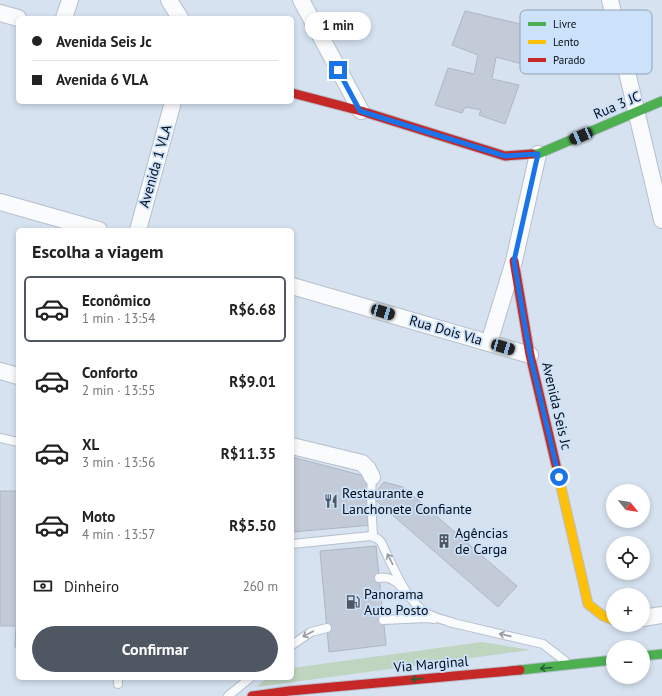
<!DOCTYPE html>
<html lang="pt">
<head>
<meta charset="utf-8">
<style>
	:root { --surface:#fff; --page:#f2f2f2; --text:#222; --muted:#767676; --line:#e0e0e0; --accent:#4e5762 }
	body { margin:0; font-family:"PT Sans",sans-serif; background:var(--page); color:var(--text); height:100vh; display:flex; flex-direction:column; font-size:15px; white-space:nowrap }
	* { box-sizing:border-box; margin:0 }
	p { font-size:13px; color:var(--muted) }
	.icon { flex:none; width:22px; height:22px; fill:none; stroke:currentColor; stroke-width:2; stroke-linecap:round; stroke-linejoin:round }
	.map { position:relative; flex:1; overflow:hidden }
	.details { position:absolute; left:16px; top:228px; width:278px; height:452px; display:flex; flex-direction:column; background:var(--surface); border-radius:6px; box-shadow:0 2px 6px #0003 }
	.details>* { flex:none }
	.hud { position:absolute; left:16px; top:16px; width:278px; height:88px; border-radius:6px; box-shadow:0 2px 6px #0003; display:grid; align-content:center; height:88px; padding:0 16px; background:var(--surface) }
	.needle { width:26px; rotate:120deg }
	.buttons { position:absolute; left:606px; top:484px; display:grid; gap:8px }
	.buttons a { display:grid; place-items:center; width:44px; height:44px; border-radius:50%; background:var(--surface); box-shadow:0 2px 6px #0003; font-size:20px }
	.end { position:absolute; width:18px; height:18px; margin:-9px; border:5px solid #1a73e8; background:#fff; box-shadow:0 0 0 2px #fff }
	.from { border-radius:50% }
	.bubble { position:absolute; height:28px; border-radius:14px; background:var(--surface); box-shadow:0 2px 6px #0003; font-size:13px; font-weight:600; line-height:28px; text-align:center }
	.car { position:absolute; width:12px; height:24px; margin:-12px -6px; border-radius:5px; box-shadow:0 0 3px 1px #0007; background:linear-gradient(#222 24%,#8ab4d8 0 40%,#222 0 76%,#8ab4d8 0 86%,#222 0) }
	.hud b { display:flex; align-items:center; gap:14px; height:38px; font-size:15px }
	.hud b+b { border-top:1px solid var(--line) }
	.hud i { width:10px; height:10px; background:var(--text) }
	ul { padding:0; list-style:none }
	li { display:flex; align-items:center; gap:12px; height:66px; margin:0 8px 6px; padding:0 8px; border:2px solid transparent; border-radius:6px }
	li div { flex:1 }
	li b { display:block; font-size:15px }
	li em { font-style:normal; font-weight:600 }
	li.on { border-color:var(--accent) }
	li>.icon { width:36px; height:36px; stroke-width:1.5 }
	h2 { padding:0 16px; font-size:18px; line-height:48px }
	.pay { display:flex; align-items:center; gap:10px; height:44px; padding:0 16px; font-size:15px }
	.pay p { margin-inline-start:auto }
	.action { display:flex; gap:8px; margin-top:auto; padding:8px 16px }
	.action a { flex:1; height:46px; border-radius:24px; background:var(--accent); color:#fff; font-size:16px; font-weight:600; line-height:46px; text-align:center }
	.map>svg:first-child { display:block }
	.green { fill:#bfd5bf }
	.building { fill:#c3cbd8; stroke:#afb6c2 }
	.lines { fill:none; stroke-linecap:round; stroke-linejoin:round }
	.lane-casing { stroke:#b6bfcb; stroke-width:10 }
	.street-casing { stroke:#b6bfcb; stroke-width:18 }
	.fast-casing { stroke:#b6bfcb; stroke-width:11 }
	.slow-casing { stroke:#b6bfcb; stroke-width:11 }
	.jam-casing { stroke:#b6bfcb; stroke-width:11 }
	.lane { stroke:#f9fbfd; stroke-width:8 }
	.street { stroke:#f9fbfd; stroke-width:16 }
	.fast { stroke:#4caf50; stroke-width:9 }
	.slow { stroke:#ffc107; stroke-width:9 }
	.jam { stroke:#c62828; stroke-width:9 }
	.oneway { stroke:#979ba1 }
	.oneway2 { stroke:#285e33 }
	.route { stroke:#1a73e8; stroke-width:5 }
	.labels { text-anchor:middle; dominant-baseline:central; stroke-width:3.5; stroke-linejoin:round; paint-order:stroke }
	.street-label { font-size:14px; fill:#050c16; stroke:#cce1fa }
	.poi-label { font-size:14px; fill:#050c16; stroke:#cce1fa; text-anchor:start }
	.key { fill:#cce1fa; stroke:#90a1b6; stroke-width:1 }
	.key-label { font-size:11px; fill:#050c16 }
</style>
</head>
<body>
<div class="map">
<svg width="662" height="696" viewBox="0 0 662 696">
	<rect width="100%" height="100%" fill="#d6e2f0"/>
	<!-- green -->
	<path class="green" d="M 482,642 L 531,650 L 256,687 L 267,678 L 292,678 L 292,668 Z"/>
	<!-- building -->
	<g class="building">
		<path d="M 465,11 L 533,27 L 532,42 L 528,42 L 527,50 L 529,52 L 522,64 L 496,57 L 492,79 L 519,85 L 505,124 L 479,115 L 481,110 L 465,107 L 462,113 L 435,105 L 448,68 L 474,74 L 478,55 L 452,45 Z"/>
		<path d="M 292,457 L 368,477 L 372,525 L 292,532 Z"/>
		<path d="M 384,482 L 403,487 L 517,586 L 498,607 L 372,497 Z"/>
		<rect x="0" y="491" width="18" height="135"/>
		<path d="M 376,546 L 386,645 L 329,652 L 320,551 Z"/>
		<path d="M 16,626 L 18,626 L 18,647 L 15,647 Z"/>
	</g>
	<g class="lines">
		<defs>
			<g id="lane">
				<path d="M 0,438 L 18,442"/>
				<path d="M 372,477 L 371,495 L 373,536"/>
				<path d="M 292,544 L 371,536 L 378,539 L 381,542 C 392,564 406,602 428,614 C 435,618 445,620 454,623"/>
				<path d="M 379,578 C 388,576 396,581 401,587"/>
				<path d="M 383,620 L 427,618 L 434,619"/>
				<path d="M 449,622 L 543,644 L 565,661"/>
				<path d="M 292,645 L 311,632 L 327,628"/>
				<path d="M 118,678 L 118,684"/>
				<path d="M 228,696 L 250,678"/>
			</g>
			<g id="street">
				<path d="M 169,0 L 180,18"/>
				<path d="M 301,0 L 361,111"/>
				<path d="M 610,0 L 662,220"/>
				<path d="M 0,13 L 18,18"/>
				<path d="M 64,18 L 70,0"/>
				<path d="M 0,202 L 99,230"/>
				<path d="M 138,230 L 173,102"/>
				<path d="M 292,286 L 530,355"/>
				<path d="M 489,343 L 514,261 L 538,154"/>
				<path d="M 0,371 L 18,376"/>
				<path d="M 292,446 L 362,463 L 368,469 L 372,477"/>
				<path d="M 643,618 L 662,615"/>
			</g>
			<g id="fast">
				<path d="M 532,154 L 538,154 L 662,101"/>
				<path d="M 643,656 L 662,654"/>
				<path d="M 520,670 L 613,660"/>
			</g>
			<path id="slow" d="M 556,465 L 588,604 L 603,616 L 613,620"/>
			<g id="jam">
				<path d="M 292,93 L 361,111 L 505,156 L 532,154"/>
				<path d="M 514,261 L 530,355 L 556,465"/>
				<path d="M 252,696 L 289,691 L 520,670"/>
			</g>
		</defs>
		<!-- lane casing -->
		<use href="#lane" class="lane-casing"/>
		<!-- street casing -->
		<use href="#street" class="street-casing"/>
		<!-- fast casing -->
		<use href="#fast" class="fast-casing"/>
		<!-- slow casing -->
		<use href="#slow" class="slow-casing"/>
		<!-- jam casing -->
		<use href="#jam" class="jam-casing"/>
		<!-- lane -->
		<use href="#lane" class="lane"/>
		<!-- street -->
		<use href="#street" class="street"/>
		<!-- fast -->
		<use href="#fast" class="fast"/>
		<!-- slow -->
		<use href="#slow" class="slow"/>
		<!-- jam -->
		<use href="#jam" class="jam"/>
	</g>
	<!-- one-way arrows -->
	<defs><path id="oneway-shaft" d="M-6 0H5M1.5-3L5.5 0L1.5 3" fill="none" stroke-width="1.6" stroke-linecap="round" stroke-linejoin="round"/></defs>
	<g class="oneway">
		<use href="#oneway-shaft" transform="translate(390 559) rotate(-117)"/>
		<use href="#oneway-shaft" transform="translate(308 634) rotate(152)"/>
		<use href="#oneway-shaft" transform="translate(505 635) rotate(-167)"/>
	</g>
	<g class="oneway2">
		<use href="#oneway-shaft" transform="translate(546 668) rotate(175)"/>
		<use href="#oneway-shaft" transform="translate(417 679) rotate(175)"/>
	</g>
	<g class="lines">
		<!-- route -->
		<path class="route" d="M 338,70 L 360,111 L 505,156 L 538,154 L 514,261 L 530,355 L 559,477"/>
	</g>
	<!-- icons -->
	<defs>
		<symbol id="restaurant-bare" viewBox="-9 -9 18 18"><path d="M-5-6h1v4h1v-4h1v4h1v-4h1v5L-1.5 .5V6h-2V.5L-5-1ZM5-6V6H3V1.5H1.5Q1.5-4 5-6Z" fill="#4e5762" stroke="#cce1fa" stroke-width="2.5" paint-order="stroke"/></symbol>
		<symbol id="building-bare" viewBox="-9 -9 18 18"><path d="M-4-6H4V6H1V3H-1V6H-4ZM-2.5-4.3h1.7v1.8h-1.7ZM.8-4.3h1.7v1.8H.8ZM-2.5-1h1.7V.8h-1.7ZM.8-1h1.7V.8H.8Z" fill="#4e5762" stroke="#cce1fa" stroke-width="2.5" paint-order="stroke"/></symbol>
		<symbol id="fuel-bare" viewBox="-9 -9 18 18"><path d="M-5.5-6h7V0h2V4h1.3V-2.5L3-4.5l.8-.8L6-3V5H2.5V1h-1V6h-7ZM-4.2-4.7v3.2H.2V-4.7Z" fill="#4e5762" stroke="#cce1fa" stroke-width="2.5" paint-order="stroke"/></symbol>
	</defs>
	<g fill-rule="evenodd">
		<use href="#restaurant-bare" x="321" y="491" width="20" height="20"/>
		<use href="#building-bare" x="434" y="531" width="20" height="20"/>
		<use href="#fuel-bare" x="343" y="592" width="20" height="20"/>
	</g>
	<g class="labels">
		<!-- street labels -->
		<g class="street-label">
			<text transform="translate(617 105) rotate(-23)">Rua 3 JC</text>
			<text transform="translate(155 166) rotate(-74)">Avenida 1 VLA</text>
			<text transform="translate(446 330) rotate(16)">Rua Dois Vla</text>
			<text transform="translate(557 406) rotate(77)">Avenida Seis Jc</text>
			<text transform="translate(431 664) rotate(-5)">Via Marginal</text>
		</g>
		<!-- poi labels -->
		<g class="poi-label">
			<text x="342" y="493">Restaurante e<tspan x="342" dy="16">Lanchonete Confiante</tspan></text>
			<text x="455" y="533">Agências<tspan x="455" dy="16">de Carga</tspan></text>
			<text x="364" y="594">Panorama<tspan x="364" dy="16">Auto Posto</tspan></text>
		</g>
	</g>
	<!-- legend -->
	<rect x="520" y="10" width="132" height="64" rx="6" class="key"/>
	<rect x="528" y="22" width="18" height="4" fill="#4caf50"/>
	<rect x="528" y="40" width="18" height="4" fill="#ffc107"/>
	<rect x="528" y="58" width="18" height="4" fill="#c62828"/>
	<g class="key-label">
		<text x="553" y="28">Livre</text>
		<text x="553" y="46">Lento</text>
		<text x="553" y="64">Parado</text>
	</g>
</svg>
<div class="buttons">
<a><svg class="needle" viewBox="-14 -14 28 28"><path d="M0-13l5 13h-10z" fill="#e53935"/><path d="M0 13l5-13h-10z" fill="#767676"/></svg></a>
<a><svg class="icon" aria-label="locate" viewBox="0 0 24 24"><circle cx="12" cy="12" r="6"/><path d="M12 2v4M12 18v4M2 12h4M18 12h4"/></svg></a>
<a>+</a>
<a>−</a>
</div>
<i class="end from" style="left:559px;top:477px"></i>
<i class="end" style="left:338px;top:70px"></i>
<div class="bubble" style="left:305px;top:12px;width:66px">1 min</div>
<i class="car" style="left:581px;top:136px;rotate:247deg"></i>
<i class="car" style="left:383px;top:312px;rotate:106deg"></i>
<i class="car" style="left:503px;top:347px;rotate:106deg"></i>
<div class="hud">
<b><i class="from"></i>Avenida Seis Jc</b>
<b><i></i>Avenida 6 VLA</b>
</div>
<section class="details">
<h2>Escolha a viagem</h2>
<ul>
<li class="on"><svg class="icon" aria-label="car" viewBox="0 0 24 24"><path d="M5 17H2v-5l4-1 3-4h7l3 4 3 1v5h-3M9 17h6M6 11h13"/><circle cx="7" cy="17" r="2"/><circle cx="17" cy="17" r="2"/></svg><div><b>Econômico</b><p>1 min · 13:54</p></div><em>R$6.68</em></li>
<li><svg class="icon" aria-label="car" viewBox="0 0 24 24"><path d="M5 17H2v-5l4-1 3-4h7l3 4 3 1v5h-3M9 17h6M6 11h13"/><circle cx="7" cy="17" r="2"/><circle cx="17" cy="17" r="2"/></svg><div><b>Conforto</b><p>2 min · 13:55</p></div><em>R$9.01</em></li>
<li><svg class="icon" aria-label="car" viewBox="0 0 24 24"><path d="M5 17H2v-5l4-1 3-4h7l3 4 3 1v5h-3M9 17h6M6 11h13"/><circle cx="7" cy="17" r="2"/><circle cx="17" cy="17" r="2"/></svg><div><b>XL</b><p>3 min · 13:56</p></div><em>R$11.35</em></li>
<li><svg class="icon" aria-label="car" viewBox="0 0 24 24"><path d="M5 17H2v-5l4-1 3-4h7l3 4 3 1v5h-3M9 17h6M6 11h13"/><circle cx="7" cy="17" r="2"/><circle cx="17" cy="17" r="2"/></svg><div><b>Moto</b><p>4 min · 13:57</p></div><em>R$5.50</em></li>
</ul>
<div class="pay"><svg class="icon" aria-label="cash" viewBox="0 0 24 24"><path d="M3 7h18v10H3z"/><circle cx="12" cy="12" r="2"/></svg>Dinheiro<p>260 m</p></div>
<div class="action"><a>Confirmar</a></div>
</section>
</div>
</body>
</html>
